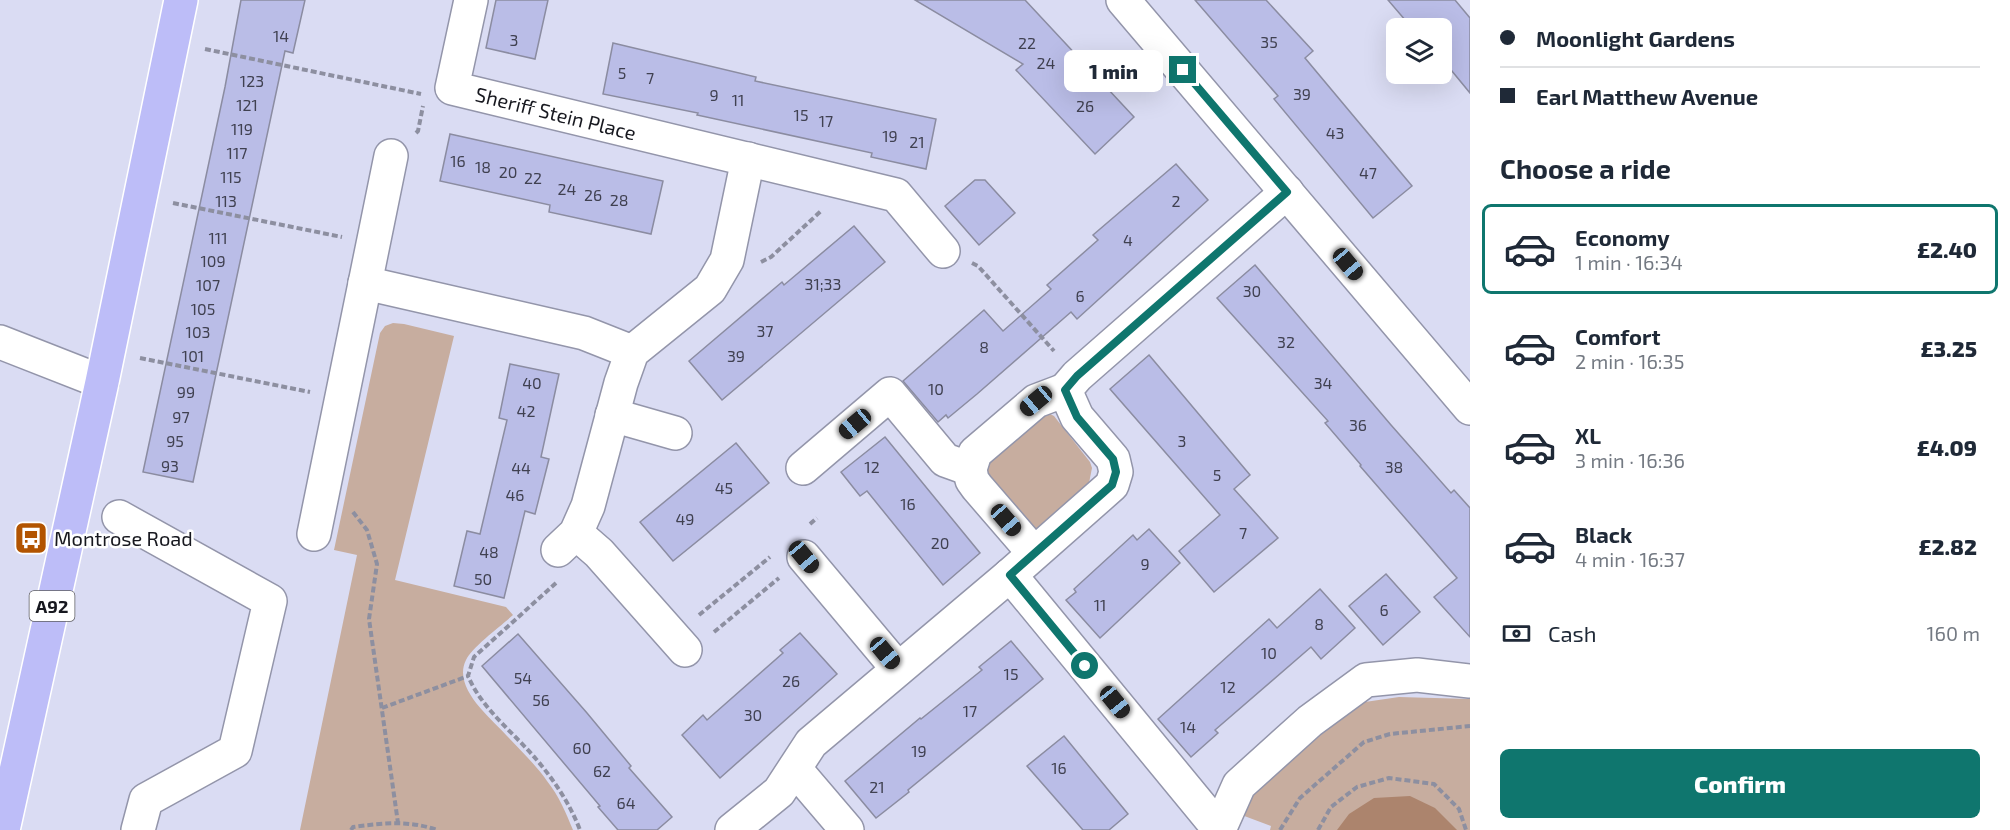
<!DOCTYPE html>
<html lang="en">
<head>
<meta charset="utf-8">
<style>
	:root { --surface:#fff; --page:#f6f6f7; --text:#1f2937; --muted:#747a83; --line:#e0e1e3; --accent:#0f766e }
	body { margin:0; font-family:"Exo 2",sans-serif; background:var(--page); color:var(--text); height:100vh; display:flex; flex-direction:column; font-size:22px; white-space:nowrap }
	* { box-sizing:border-box; margin:0 }
	p { font-size:20px; color:var(--muted) }
	.icon { flex:none; width:33px; height:33px; fill:none; stroke:currentColor; stroke-width:2; stroke-linecap:round; stroke-linejoin:round }
	.map { position:relative; flex:1; overflow:hidden }
	.sheet { display:flex; flex-direction:column; background:var(--surface); width:540px }
	.sheet>* { flex:none }
	.top-card { display:grid; align-content:center; height:132px; padding:0 30px; background:var(--surface) }
	.fabs { position:absolute; left:1386px; top:18px; display:grid; gap:12px }
	.fabs a { display:grid; place-items:center; width:66px; height:66px; border-radius:9px; background:var(--surface); box-shadow:0 6px 24px #0002; font-size:30px }
	.end { position:absolute; width:27px; height:27px; margin:-14px; border:8px solid #0f766e; background:#fff; box-shadow:0 0 0 3px #fff }
	.from { border-radius:50% }
	.bubble { position:absolute; height:42px; border-radius:9px; background:var(--surface); box-shadow:0 6px 24px #0002; font-size:20px; font-weight:800; line-height:42px; text-align:center }
	.car { position:absolute; width:18px; height:36px; margin:-18px -9px; border-radius:8px; box-shadow:0 0 4px 2px #0007; background:linear-gradient(#222 24%,#8ab4d8 0 40%,#222 0 76%,#8ab4d8 0 86%,#222 0) }
	.top-card b { display:flex; align-items:center; gap:21px; height:57px; font-size:22px }
	.top-card b+b { border-top:2px solid var(--line) }
	.top-card i { width:15px; height:15px; background:var(--text) }
	ul { padding:0; list-style:none }
	li { display:flex; align-items:center; gap:18px; height:90px; margin:0 12px 9px; padding:0 18px; border:3px solid transparent; border-radius:9px }
	li div { flex:1 }
	li b { display:block; font-size:22px }
	li em { font-style:normal; font-weight:800 }
	li.active { border-color:var(--accent) }
	li>.icon { width:54px; height:54px; stroke-width:1.5 }
	h2 { padding:0 30px; font-size:27px; line-height:72px }
	.pay { display:flex; align-items:center; gap:15px; height:66px; padding:0 30px; font-size:22px }
	.pay p { margin-inline-start:auto }
	.cta { display:flex; gap:12px; margin-top:auto; padding:12px 30px }
	.cta a { flex:1; height:69px; border-radius:9px; background:var(--accent); color:#fff; font-size:24px; font-weight:800; line-height:69px; text-align:center }
	main { display:flex; flex:1; min-height:0 }
	.map>svg:first-child { display:block }
	.green { fill:#c7ad9f }
	.water { fill:#ac846d }
	.building { fill:#babde7; stroke:#8b8ca1; stroke-width:1.5 }
	.lines { fill:none; stroke-linecap:round; stroke-linejoin:round }
	.minor-casing { stroke:#9395aa; stroke-width:36 }
	.major-casing { stroke:#fff; stroke-width:36 }
	.path { stroke:#8d8fa0; stroke-width:4; stroke-dasharray:6 3; stroke-linecap:butt }
	.minor { stroke:#fff; stroke-width:33 }
	.major { stroke:#bdbdf8; stroke-width:33 }
	.route { stroke:#0f766e; stroke-width:8 }
	.labels { text-anchor:middle; dominant-baseline:central; stroke-width:5; stroke-linejoin:round; paint-order:stroke }
	.number-label { font-size:16px; fill:#404151 }
	.shield { fill:#fff; stroke:#5d5d62; stroke-width:1.5 }
	.shield-label { font-size:18px; font-weight:bold; fill:#17181f }
	.street-label { font-size:20px; fill:#17181f; stroke:#fff }
	.poi-label { font-size:20px; fill:#17181f; stroke:#fff; text-anchor:start }
</style>
</head>
<body>
<main>
<div class="map">
<svg width="1470" height="830" viewBox="0 0 1470 830">
	<rect width="100%" height="100%" fill="#dadcf3"/>
	<!-- green -->
	<g class="green">
		<path d="M 393,323 L 404,324 L 454,336 L 395,580 L 506,607 L 513,615 C 501,626 472,647 466,660 C 452,688 491,718 507,736 C 521,751 536,765 547,781 C 559,796 566,813 573,830 L 300,830 L 357,555 L 334,550 L 380,333 L 385,326 Z"/>
		<path d="M 1048,413 L 1054,416 L 1090,462 L 1092,468 L 1089,483 L 1036,531 L 984,472 L 986,464 L 1041,414 Z"/>
		<path d="M 1399,697 L 1470,699 L 1470,830 L 1270,830 L 1271,826 L 1239,814 L 1257,786 L 1340,718 L 1365,702 Z"/>
	</g>
	<!-- water -->
	<path class="water" d="M 1410,796 L 1435,808 L 1457,830 L 1337,830 L 1349,814 L 1374,798 Z"/>
	<!-- building -->
	<g class="building">
		<path d="M 241,0 L 305,0 L 293,53 L 285,51 L 193,482 L 143,472 L 225,87 Z"/>
		<path d="M 496,0 L 548,0 L 535,59 L 486,48 Z"/>
		<path d="M 915,0 L 1025,0 L 1134,117 L 1095,154 L 1016,70 L 1023,64 Z"/>
		<path d="M 1195,0 L 1266,0 L 1313,51 L 1305,58 L 1412,186 L 1373,218 L 1274,99 L 1278,96 Z"/>
		<path d="M 1388,0 L 1455,0 L 1470,18 L 1470,93 L 1442,59 L 1442,28 L 1412,28 Z"/>
		<path d="M 613,43 L 756,77 L 755,81 L 936,119 L 926,169 L 871,157 L 872,153 L 697,115 L 698,113 L 603,94 Z"/>
		<path d="M 450,134 L 663,181 L 651,234 L 549,212 L 550,205 L 440,181 Z"/>
		<path d="M 1176,164 L 1208,200 L 1077,319 L 1071,312 L 977,394 L 948,418 L 946,415 L 938,422 L 903,381 L 984,310 L 1003,331 L 1051,289 L 1047,285 L 1098,240 L 1093,235 Z"/>
		<path d="M 975,180 L 985,180 L 1015,213 L 979,245 L 945,206 Z"/>
		<path d="M 854,226 L 885,262 L 722,400 L 689,361 L 782,282 L 784,285 Z"/>
		<path d="M 1255,265 L 1391,425 L 1451,493 L 1454,490 L 1470,508 L 1470,637 L 1434,597 L 1457,578 L 1360,466 L 1361,465 L 1325,423 L 1328,421 L 1217,298 Z"/>
		<path d="M 1149,355 L 1250,475 L 1234,489 L 1278,538 L 1214,592 L 1179,551 L 1220,515 L 1110,389 Z"/>
		<path d="M 510,364 L 559,374 L 541,457 L 549,459 L 535,514 L 525,511 L 504,598 L 454,586 L 467,531 L 480,534 L 507,420 L 499,418 Z"/>
		<path d="M 885,437 L 980,553 L 943,585 L 867,491 L 860,496 L 841,472 Z"/>
		<path d="M 736,443 L 769,483 L 673,561 L 640,522 Z"/>
		<path d="M 1149,529 L 1180,563 L 1100,638 L 1066,600 L 1076,592 L 1074,589 L 1133,535 L 1137,540 Z"/>
		<path d="M 1386,574 L 1420,612 L 1383,645 L 1349,606 Z"/>
		<path d="M 1320,589 L 1355,628 L 1321,659 L 1311,647 L 1215,730 L 1218,733 L 1191,757 L 1158,719 L 1269,619 L 1277,628 Z"/>
		<path d="M 800,633 L 837,674 L 720,778 L 682,735 L 703,715 L 707,720 L 783,653 L 780,650 Z"/>
		<path d="M 518,634 L 587,713 L 631,766 L 629,768 L 672,817 L 657,830 L 618,830 L 598,807 L 600,806 L 482,666 Z"/>
		<path d="M 1011,641 L 1043,679 L 908,790 L 909,792 L 876,818 L 845,781 L 920,718 L 921,719 L 982,670 L 979,667 Z"/>
		<path d="M 1064,736 L 1128,814 L 1109,830 L 1083,830 L 1027,766 Z"/>
	</g>
	<g class="lines">
		<defs>
			<g id="minor">
				<path d="M 471,0 L 452,88 L 896,195 L 943,251"/>
				<path d="M 1123,0 L 1470,408"/>
				<path d="M 365,283 L 584,333 L 632,352"/>
				<path d="M 0,342 L 102,382"/>
				<path d="M 612,415 L 675,433"/>
				<path d="M 803,468 L 890,394 L 945,460 L 970,469"/>
				<path d="M 119,517 L 270,601 L 235,751 L 146,800 L 138,830"/>
				<path d="M 576,533 L 599,553 L 685,650"/>
				<path d="M 314,534 L 391,156"/>
				<path d="M 558,550 L 576,533 L 588,506 L 621,383 L 632,352 L 710,289 L 727,260 L 748,159"/>
				<path d="M 1034,553 L 977,487 L 972,480 L 970,469 L 975,453 L 1036,401 L 1065,390"/>
				<path d="M 804,557 L 898,669"/>
				<path d="M 1010,575 L 1219,829"/>
				<path d="M 795,769 L 847,830"/>
				<path d="M 732,830 L 779,792 L 811,743 L 1010,575 L 1112,485 L 1116,472 L 1113,459 L 1077,417 L 1065,390 L 1077,376 L 1287,192"/>
				<path d="M 1219,830 L 1239,785 L 1310,721 L 1366,680 L 1417,675 L 1470,681"/>
			</g>
			<path id="major" d="M 3,830 L 102,382 L 181,0"/>
		</defs>
		<!-- minor casing -->
		<use href="#minor" class="minor-casing"/>
		<!-- major casing -->
		<use href="#major" class="major-casing"/>
		<!-- path -->
		<g class="path">
			<path d="M 205,49 L 421,94"/>
			<path d="M 416,133 L 418,131 L 423,106"/>
			<path d="M 173,203 L 342,237"/>
			<path d="M 761,262 L 771,257 L 821,211"/>
			<path d="M 972,263 L 978,266 L 1054,351"/>
			<path d="M 140,358 L 310,392"/>
			<path d="M 353,512 L 367,530 L 377,564 L 369,619 L 398,823"/>
			<path d="M 810,524 L 817,518"/>
			<path d="M 556,583 L 474,657 L 468,676 C 482,709 513,732 536,759 C 554,780 570,804 580,830"/>
			<path d="M 699,615 L 770,557"/>
			<path d="M 714,632 L 779,578"/>
			<path d="M 382,708 L 468,676"/>
			<path d="M 351,830 L 353,827 C 382,823 409,820 437,830"/>
			<path d="M 1280,830 L 1300,798 L 1364,742 L 1390,734 L 1470,726"/>
			<path d="M 1318,830 L 1331,807 L 1357,787 L 1389,778 L 1434,784 L 1459,809 L 1466,830"/>
		</g>
		<!-- minor -->
		<use href="#minor" class="minor"/>
		<!-- major -->
		<use href="#major" class="major"/>
	</g>
	<g class="lines">
		<!-- route -->
		<path class="route" d="M 1085,666 L 1010,575 L 1112,485 L 1116,472 L 1113,459 L 1077,417 L 1065,390 L 1077,376 L 1287,192 L 1183,70"/>
	</g>
	<!-- icons -->
	<defs>
		<symbol id="bus-square" viewBox="-11 -11 22 22"><rect x="-9" y="-9" width="18" height="18" rx="4" fill="#b25401" stroke="#fff"/><path d="M-5-6H5V4H4V6H2V4H-2V6H-4V4H-5ZM-3.5-4V0h7V-4ZM-3.5 1.2v1.5H-2V1.2ZM2 1.2v1.5H3.5V1.2Z" fill="#fff"/></symbol>
	</defs>
	<g fill-rule="evenodd">
		<use href="#bus-square" x="12" y="519" width="38" height="38"/>
	</g>
	<g class="labels">
		<!-- number labels -->
		<g class="number-label">
			<text x="281" y="35">14</text>
			<text x="514" y="39">3</text>
			<text x="1269" y="41">35</text>
			<text x="1027" y="42">22</text>
			<text x="1046" y="62">24</text>
			<text x="622" y="72">5</text>
			<text x="650" y="77">7</text>
			<text x="252" y="80">123</text>
			<text x="1302" y="93">39</text>
			<text x="714" y="94">9</text>
			<text x="738" y="99">11</text>
			<text x="247" y="104">121</text>
			<text x="1085" y="105">26</text>
			<text x="801" y="114">15</text>
			<text x="826" y="120">17</text>
			<text x="242" y="128">119</text>
			<text x="1335" y="132">43</text>
			<text x="890" y="135">19</text>
			<text x="917" y="141">21</text>
			<text x="237" y="152">117</text>
			<text x="458" y="160">16</text>
			<text x="483" y="166">18</text>
			<text x="508" y="171">20</text>
			<text x="1368" y="172">47</text>
			<text x="231" y="176">115</text>
			<text x="533" y="177">22</text>
			<text x="567" y="188">24</text>
			<text x="593" y="194">26</text>
			<text x="619" y="199">28</text>
			<text x="226" y="200">113</text>
			<text x="1176" y="200">2</text>
			<text x="218" y="237">111</text>
			<text x="1128" y="239">4</text>
			<text x="213" y="260">109</text>
			<text x="823" y="283">31;33</text>
			<text x="208" y="284">107</text>
			<text x="1252" y="290">30</text>
			<text x="1080" y="295">6</text>
			<text x="203" y="308">105</text>
			<text x="765" y="330">37</text>
			<text x="198" y="331">103</text>
			<text x="1286" y="341">32</text>
			<text x="984" y="346">8</text>
			<text x="193" y="355">101</text>
			<text x="736" y="355">39</text>
			<text x="532" y="382">40</text>
			<text x="1323" y="382">34</text>
			<text x="936" y="388">10</text>
			<text x="186" y="391">99</text>
			<text x="526" y="410">42</text>
			<text x="181" y="416">97</text>
			<text x="1358" y="424">36</text>
			<text x="175" y="440">95</text>
			<text x="1182" y="440">3</text>
			<text x="170" y="465">93</text>
			<text x="872" y="466">12</text>
			<text x="1394" y="466">38</text>
			<text x="521" y="467">44</text>
			<text x="1217" y="474">5</text>
			<text x="724" y="487">45</text>
			<text x="515" y="494">46</text>
			<text x="908" y="503">16</text>
			<text x="685" y="518">49</text>
			<text x="1243" y="532">7</text>
			<text x="940" y="542">20</text>
			<text x="489" y="551">48</text>
			<text x="1145" y="563">9</text>
			<text x="483" y="578">50</text>
			<text x="1100" y="604">11</text>
			<text x="1384" y="609">6</text>
			<text x="1319" y="623">8</text>
			<text x="1269" y="652">10</text>
			<text x="1011" y="673">15</text>
			<text x="523" y="677">54</text>
			<text x="791" y="680">26</text>
			<text x="1228" y="686">12</text>
			<text x="541" y="699">56</text>
			<text x="970" y="710">17</text>
			<text x="753" y="714">30</text>
			<text x="1188" y="726">14</text>
			<text x="582" y="747">60</text>
			<text x="919" y="750">19</text>
			<text x="1059" y="767">16</text>
			<text x="602" y="770">62</text>
			<text x="877" y="786">21</text>
			<text x="626" y="802">64</text>
		</g>
		<!-- shield labels -->
		<rect class="shield" x="29.5" y="591" width="45" height="30" rx="4.5"/>
		<g class="shield-label">
			<text x="52" y="606">A92</text>
		</g>
		<!-- street labels -->
		<g class="street-label">
			<text transform="translate(556 113) rotate(14)">Sheriff Stein Place</text>
		</g>
		<!-- poi labels -->
		<g class="poi-label">
			<text x="54" y="538">Montrose Road</text>
		</g>
	</g>
</svg>
<div class="fabs">
<a><svg class="icon" aria-label="layers" viewBox="0 0 24 24"><path d="M12 4l9 5-9 5-9-5zM3 14l9 5 9-5"/></svg></a>
</div>
<i class="end from" style="left:1085px;top:666px"></i>
<i class="end" style="left:1183px;top:70px"></i>
<div class="bubble" style="left:1064px;top:50px;width:99px">1 min</div>
<i class="car" style="left:1348px;top:264px;rotate:140deg"></i>
<i class="car" style="left:1036px;top:401px;rotate:230deg"></i>
<i class="car" style="left:855px;top:424px;rotate:230deg"></i>
<i class="car" style="left:1006px;top:520px;rotate:139deg"></i>
<i class="car" style="left:804px;top:557px;rotate:140deg"></i>
<i class="car" style="left:885px;top:653px;rotate:140deg"></i>
<i class="car" style="left:1115px;top:702px;rotate:141deg"></i>
</div>
<section class="sheet">
<div class="top-card">
<b><i class="from"></i>Moonlight Gardens</b>
<b><i></i>Earl Matthew Avenue</b>
</div>
<h2>Choose a ride</h2>
<ul>
<li class="active"><svg class="icon" aria-label="car" viewBox="0 0 24 24"><path d="M5 17H2v-5l4-1 3-4h7l3 4 3 1v5h-3M9 17h6M6 11h13"/><circle cx="7" cy="17" r="2"/><circle cx="17" cy="17" r="2"/></svg><div><b>Economy</b><p>1 min · 16:34</p></div><em>£2.40</em></li>
<li><svg class="icon" aria-label="car" viewBox="0 0 24 24"><path d="M5 17H2v-5l4-1 3-4h7l3 4 3 1v5h-3M9 17h6M6 11h13"/><circle cx="7" cy="17" r="2"/><circle cx="17" cy="17" r="2"/></svg><div><b>Comfort</b><p>2 min · 16:35</p></div><em>£3.25</em></li>
<li><svg class="icon" aria-label="car" viewBox="0 0 24 24"><path d="M5 17H2v-5l4-1 3-4h7l3 4 3 1v5h-3M9 17h6M6 11h13"/><circle cx="7" cy="17" r="2"/><circle cx="17" cy="17" r="2"/></svg><div><b>XL</b><p>3 min · 16:36</p></div><em>£4.09</em></li>
<li><svg class="icon" aria-label="car" viewBox="0 0 24 24"><path d="M5 17H2v-5l4-1 3-4h7l3 4 3 1v5h-3M9 17h6M6 11h13"/><circle cx="7" cy="17" r="2"/><circle cx="17" cy="17" r="2"/></svg><div><b>Black</b><p>4 min · 16:37</p></div><em>£2.82</em></li>
</ul>
<div class="pay"><svg class="icon" aria-label="cash" viewBox="0 0 24 24"><path d="M3 7h18v10H3z"/><circle cx="12" cy="12" r="2"/></svg>Cash<p>160 m</p></div>
<div class="cta"><a>Confirm</a></div>
</section>
</main>
</body>
</html>
